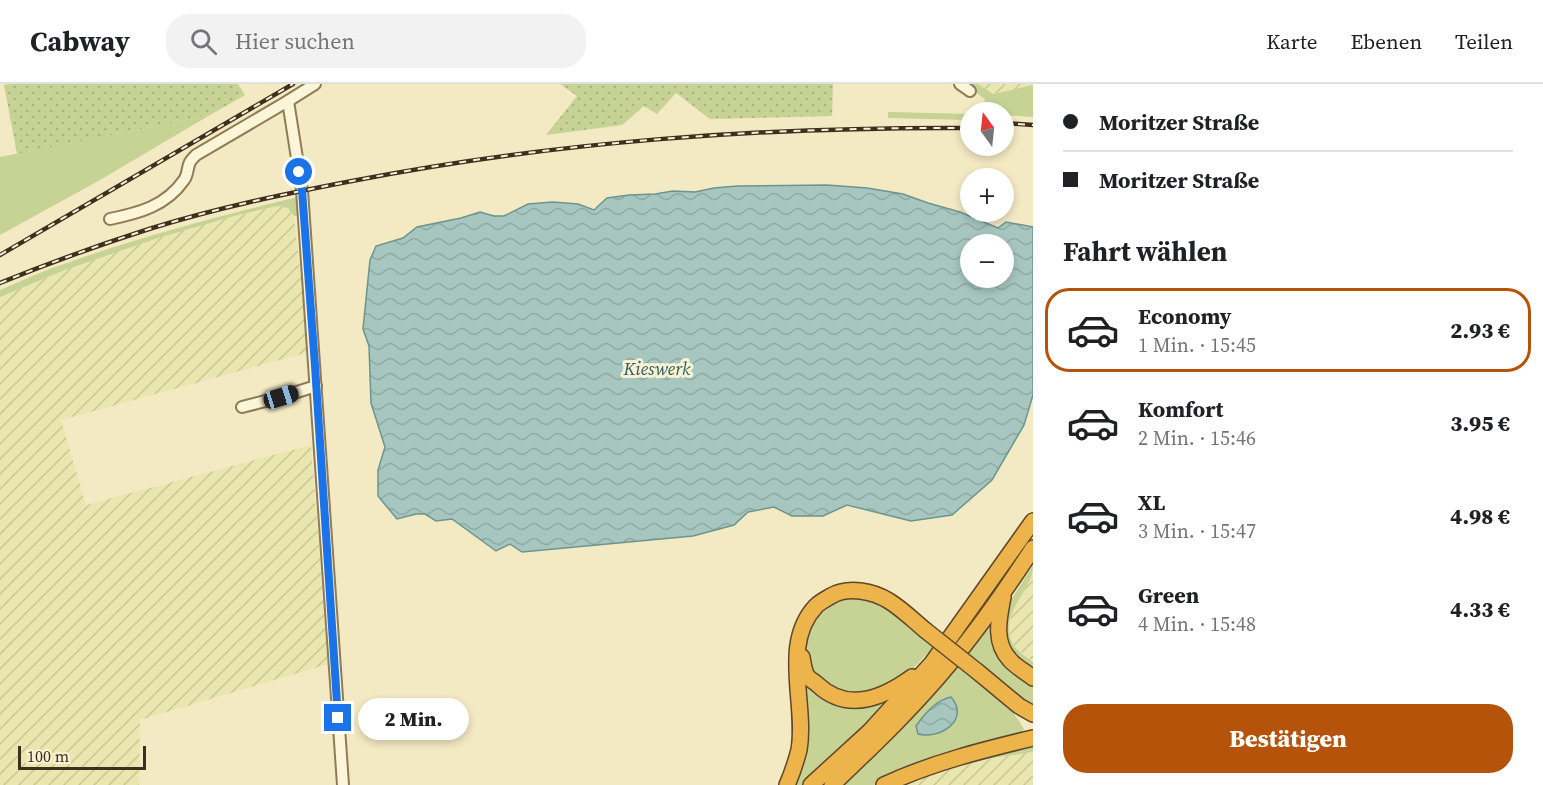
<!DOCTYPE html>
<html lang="de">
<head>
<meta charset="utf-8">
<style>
	:root { --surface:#fff; --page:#f2f2f2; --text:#202124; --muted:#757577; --line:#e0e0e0; --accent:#b45309 }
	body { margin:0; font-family:"Source Serif 4",serif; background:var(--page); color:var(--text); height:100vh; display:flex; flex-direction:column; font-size:22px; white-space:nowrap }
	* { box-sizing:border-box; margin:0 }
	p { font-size:20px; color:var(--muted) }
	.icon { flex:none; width:33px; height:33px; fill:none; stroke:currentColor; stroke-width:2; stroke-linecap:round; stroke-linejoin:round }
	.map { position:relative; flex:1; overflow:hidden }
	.side { display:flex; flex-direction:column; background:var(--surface); width:510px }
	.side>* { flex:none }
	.guide { display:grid; align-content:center; height:132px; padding:0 30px; background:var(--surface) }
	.needle { width:39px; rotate:345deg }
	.fabs { position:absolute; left:960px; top:18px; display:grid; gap:12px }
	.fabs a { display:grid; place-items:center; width:54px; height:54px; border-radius:50%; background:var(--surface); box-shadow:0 3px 9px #0003; font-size:30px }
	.scale { position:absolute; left:18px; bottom:15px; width:128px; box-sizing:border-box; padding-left:6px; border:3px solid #3e301d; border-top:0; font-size:16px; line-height:21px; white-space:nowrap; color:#3e301d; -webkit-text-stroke:4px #f9f2d4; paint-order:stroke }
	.end { position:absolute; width:27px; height:27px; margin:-14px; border:8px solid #1a73e8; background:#fff; box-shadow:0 0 0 3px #fff }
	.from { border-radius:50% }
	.bubble { position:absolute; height:42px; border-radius:21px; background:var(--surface); box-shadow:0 3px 9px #0003; font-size:20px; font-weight:800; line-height:42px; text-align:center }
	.car { position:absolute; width:18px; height:36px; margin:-18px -9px; border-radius:8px; box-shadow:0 0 4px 2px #0007; background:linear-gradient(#222 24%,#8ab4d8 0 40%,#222 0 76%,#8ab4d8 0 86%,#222 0) }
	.guide b { display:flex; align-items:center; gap:21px; height:57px; font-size:22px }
	.guide b+b { border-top:2px solid var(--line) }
	.guide i { width:15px; height:15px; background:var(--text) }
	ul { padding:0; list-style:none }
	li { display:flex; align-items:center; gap:18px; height:84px; margin:0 12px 9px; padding:0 18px; border:3px solid transparent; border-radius:24px }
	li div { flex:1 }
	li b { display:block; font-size:22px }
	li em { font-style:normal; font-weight:800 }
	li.on { border-color:var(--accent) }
	li>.icon { width:54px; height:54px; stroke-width:1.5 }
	h2 { padding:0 30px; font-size:27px; line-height:72px }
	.primary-button { display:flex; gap:12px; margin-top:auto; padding:12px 30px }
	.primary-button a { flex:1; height:69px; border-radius:24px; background:var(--accent); color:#fff; font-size:24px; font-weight:800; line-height:69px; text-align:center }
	header { display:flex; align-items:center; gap:36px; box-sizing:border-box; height:84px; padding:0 30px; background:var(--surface); border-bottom:2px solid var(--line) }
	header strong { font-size:28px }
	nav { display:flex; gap:33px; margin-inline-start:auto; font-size:21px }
	.search { width:420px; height:54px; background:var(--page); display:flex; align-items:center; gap:15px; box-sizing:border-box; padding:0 21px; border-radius:24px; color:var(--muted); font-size:22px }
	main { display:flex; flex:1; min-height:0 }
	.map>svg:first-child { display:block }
	.farmland { fill:url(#farmland-furrows) }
	.green { fill:#c6d395 }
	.garden { fill:url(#garden-dots) }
	.water { fill:url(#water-waves); stroke:#6b958f; stroke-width:1.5; fill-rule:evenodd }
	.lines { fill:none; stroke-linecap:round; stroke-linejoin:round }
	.minor-casing { stroke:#907b57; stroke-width:14 }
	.highway-casing { stroke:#5e482c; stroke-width:18 }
	.minor { stroke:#fcf5d8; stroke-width:10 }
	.highway { stroke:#ecb44b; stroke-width:15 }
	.rail-casing { stroke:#3e301d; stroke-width:4.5 }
	.rail { stroke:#f9f2d4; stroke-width:2; stroke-dasharray:7; stroke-linecap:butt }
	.highway-bridge-casing { stroke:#5e482c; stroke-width:18; stroke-linecap:butt }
	.highway-bridge { stroke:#ecb44b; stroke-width:15 }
	.route { stroke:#1a73e8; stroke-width:8 }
	.labels { text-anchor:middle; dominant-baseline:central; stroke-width:6; stroke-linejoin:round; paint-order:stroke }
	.water-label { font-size:18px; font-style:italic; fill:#2b5e60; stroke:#f9f2d4 }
</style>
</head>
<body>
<header>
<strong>Cabway</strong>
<div class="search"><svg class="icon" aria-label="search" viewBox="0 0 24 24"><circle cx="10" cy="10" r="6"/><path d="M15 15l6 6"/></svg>Hier suchen</div>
<nav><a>Karte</a><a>Ebenen</a><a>Teilen</a></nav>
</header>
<main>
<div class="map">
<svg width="1033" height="701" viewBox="0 0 1033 701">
	<defs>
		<pattern id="farmland-furrows" width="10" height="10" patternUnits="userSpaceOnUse" patternTransform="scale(1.5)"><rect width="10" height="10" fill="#eae6af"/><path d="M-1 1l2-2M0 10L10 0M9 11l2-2" fill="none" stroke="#cac696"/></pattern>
		<pattern id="garden-dots" width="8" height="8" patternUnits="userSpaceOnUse" patternTransform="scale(1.5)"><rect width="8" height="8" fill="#c6d395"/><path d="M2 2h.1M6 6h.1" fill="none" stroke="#abb580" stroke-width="1.8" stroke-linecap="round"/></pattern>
		<pattern id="water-waves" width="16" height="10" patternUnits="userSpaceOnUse" patternTransform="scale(1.5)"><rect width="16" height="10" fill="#a6c6bf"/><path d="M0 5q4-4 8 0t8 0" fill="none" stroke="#90aaa4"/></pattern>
	</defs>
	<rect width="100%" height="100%" fill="#f3e9c3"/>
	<!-- farmland -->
	<g class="farmland">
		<path d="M 978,0 L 1033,0 L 1033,1 L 993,10 Z"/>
		<path d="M 277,122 L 288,124 L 294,132 L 309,268 L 61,336 L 86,421 L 311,361 L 328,580 L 140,636 L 139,701 L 0,701 L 0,213 L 65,186 L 157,154 L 238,131 Z"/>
		<path d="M 1033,491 L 1033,578 L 1015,563 L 1010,554 L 1008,544 L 1013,526 Z"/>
		<path d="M 1033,668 L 1033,701 L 906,701 L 927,692 L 967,679 L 998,673 Z"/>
	</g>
	<!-- green -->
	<g class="green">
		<path d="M 964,0 L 978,0 L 993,10 L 1033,1 L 1033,33 L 1004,31 L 1004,28 L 990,28 L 986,26 L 988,22 L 984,19 L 985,15 Z"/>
		<path d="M 888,28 L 970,30 L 970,36 L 888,34 Z"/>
		<path d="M 210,31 L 100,96 L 0,151 L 0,73 Z"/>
		<path d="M 298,113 L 299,132 L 294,132 L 288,124 L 277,122 L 238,131 L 158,154 L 114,169 L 65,186 L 0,213 L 0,206 C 21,197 42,187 64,180 C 140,153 219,132 298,113 Z"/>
		<path d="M 1033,481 C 1033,493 1030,496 1024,507 C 1014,523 1001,545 1015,563 C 1020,569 1027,573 1033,578 L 1033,587 L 1010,569 L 1002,537 L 1004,527 Z"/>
		<path d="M 847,513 C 852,513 857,513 862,514 C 890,519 914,545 934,562 L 909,589 L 873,611 L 841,611 L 812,592 L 803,569 L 808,542 L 825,522 Z"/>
		<path d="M 994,530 L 994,544 L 1033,598 L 1033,622 L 965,569 Z"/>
		<path d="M 957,580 C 982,599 1008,617 1024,645 L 1018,654 L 897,690 L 874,701 L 839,701 Z"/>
		<path d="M 800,584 L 830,615 L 904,603 L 819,687 L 804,701 L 792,701 Z"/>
		<path d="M 1033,661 L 1033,668 L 998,673 L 967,679 L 927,692 L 906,701 L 894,701 L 927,688 Z"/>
	</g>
	<!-- garden -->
	<g class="garden">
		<path d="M 10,0 L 238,0 L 245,11 L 210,31 L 17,70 L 4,1 Z"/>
		<path d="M 560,0 L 833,0 L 832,32 L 710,35 L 676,9 L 657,30 L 644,22 L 622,41 L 546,51 L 577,12 Z"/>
	</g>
	<!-- water -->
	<g class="water">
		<path d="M 827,101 L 867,104 L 903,110 L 928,119 L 960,128 L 998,144 L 1006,138 L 1033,143 L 1033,311 L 1024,341 L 992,396 L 952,431 L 911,437 L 847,421 L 823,432 L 792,432 L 774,423 L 748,428 L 734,441 L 693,452 L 522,468 L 510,460 L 496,467 L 452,435 L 436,437 L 425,430 L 416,430 L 397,435 L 378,412 L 378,386 L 385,363 L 371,319 L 369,262 L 363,245 L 370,176 L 376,162 L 403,154 L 417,143 L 461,134 L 480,128 L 494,132 L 504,132 L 528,120 L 553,118 L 578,120 L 594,126 L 607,114 L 629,111 L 655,110 L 673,107 L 695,108 L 714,104 L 737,102 ZM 970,160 L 1004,160 L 1004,194 L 970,194 Z"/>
		<path d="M 951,613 C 971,636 939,656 918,650 L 916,642 C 925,629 936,616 951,613 Z"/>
	</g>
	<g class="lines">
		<defs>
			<g id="minor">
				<path d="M 960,0 L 970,7"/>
				<path d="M 288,17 L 302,106 L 343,701"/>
				<path d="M 110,135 C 139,129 166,122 184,96 C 188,91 187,84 190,78 C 190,77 195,72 196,71 L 288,17 L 315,0"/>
				<path d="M 242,323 L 281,313 L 316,302"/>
			</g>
			<g id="highway">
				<path d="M 1003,513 C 999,534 993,558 1010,576 C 1016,583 1026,588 1033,594"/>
				<path d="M 802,573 C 803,579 804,587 807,592 C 809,595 815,598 818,601 C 848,629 883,614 912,593"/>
				<path d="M 978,588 L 1019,622 L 1033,630"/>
				<path d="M 787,701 C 792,690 796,677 799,666 C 807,620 780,560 816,522 C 820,518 826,515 831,512 C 848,502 873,507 889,517 C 902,525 913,536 925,546"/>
				<path d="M 811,701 L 869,648 L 932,579 L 1033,437"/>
				<path d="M 832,701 C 873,662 914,623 950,579 C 980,543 1007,504 1033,464"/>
				<path d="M 884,701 C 931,679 983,666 1033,654"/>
			</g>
		</defs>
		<!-- minor casing -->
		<use href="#minor" class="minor-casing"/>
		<!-- highway casing -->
		<use href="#highway" class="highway-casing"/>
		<!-- minor -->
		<use href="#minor" class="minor"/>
		<!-- highway -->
		<use href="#highway" class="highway"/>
		<defs>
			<g id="rail">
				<path d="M 1004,39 L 1033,41"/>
				<path d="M 0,171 L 293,0"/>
				<path d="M 0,199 C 49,179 99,161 149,145 C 216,124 284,110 352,97 C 558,57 761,43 970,44"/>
			</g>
		</defs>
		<!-- rail casing -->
		<use href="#rail" class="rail-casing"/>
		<!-- rail -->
		<use href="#rail" class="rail"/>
		<defs>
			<path id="highway-bridge" d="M 925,546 L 978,588"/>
		</defs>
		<!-- highway-bridge casing -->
		<use href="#highway-bridge" class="highway-bridge-casing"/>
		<!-- highway-bridge -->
		<use href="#highway-bridge" class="highway-bridge"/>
	</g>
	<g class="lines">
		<!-- route -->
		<path class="route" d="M 299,88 L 302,106 L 315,282 L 338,634"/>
	</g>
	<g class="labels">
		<!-- water labels -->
		<g class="water-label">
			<text x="657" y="284">Kieswerk</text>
		</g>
	</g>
</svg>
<div class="fabs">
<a><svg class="needle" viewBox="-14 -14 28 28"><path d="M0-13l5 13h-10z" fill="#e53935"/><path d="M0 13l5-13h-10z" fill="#757577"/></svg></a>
<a>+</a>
<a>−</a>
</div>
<div class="scale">100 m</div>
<i class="end from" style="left:299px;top:88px"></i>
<i class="end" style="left:338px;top:634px"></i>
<div class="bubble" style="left:358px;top:614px;width:111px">2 Min.</div>
<i class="car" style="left:281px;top:313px;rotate:73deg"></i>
</div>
<section class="side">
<div class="guide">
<b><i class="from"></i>Moritzer Straße</b>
<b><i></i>Moritzer Straße</b>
</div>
<h2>Fahrt wählen</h2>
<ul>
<li class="on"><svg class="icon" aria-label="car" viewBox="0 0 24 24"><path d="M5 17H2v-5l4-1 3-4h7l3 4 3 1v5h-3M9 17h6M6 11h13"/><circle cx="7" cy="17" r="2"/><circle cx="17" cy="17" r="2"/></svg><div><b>Economy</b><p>1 Min. · 15:45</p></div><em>2.93 €</em></li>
<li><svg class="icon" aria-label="car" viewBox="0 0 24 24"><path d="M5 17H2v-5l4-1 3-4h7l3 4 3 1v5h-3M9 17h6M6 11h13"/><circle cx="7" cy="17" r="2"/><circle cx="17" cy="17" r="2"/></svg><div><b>Komfort</b><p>2 Min. · 15:46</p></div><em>3.95 €</em></li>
<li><svg class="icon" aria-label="car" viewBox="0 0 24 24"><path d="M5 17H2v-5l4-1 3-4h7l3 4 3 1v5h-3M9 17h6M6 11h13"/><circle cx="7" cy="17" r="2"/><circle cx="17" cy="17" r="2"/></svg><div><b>XL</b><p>3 Min. · 15:47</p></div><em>4.98 €</em></li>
<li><svg class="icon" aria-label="car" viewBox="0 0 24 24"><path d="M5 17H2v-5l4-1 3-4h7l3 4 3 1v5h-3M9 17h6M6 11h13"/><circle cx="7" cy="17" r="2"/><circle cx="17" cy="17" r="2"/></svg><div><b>Green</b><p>4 Min. · 15:48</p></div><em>4.33 €</em></li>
</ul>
<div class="primary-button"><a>Bestätigen</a></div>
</section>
</main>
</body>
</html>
